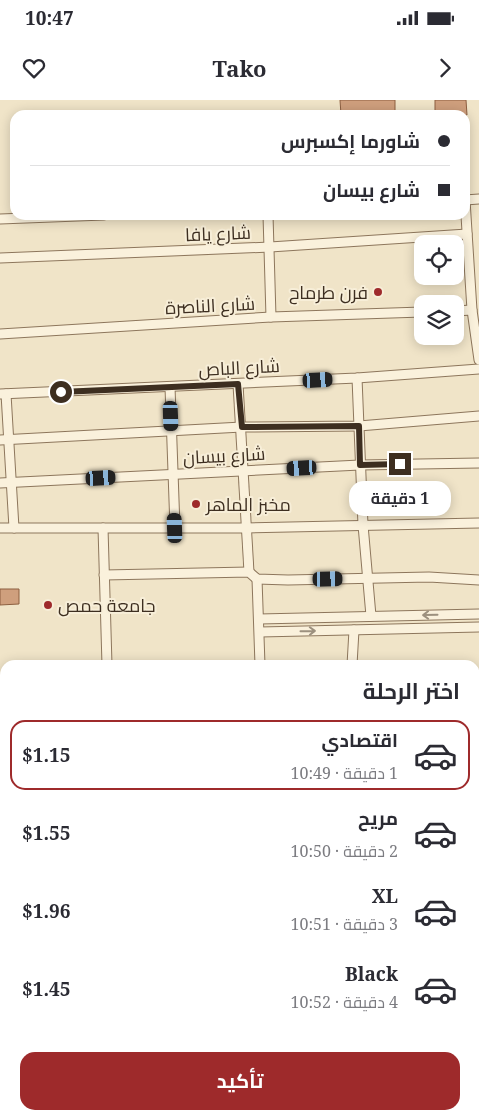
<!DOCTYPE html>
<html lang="ar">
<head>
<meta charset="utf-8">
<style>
	:root { --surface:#fff; --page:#f7f7f7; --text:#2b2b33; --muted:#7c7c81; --line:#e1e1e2; --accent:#9e2a2b }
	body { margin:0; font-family:"Noto Serif",Cairo,serif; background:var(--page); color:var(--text); direction:rtl; height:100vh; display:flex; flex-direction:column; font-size:19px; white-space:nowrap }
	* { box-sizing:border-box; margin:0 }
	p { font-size:16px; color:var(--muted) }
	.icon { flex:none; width:28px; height:28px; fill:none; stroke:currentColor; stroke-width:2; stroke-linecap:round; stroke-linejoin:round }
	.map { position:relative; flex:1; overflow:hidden; direction:ltr }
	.sheet { position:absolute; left:0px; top:560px; width:480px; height:460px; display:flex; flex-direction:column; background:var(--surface); border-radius:15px 15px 0 0; box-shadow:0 2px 12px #0003; direction:rtl }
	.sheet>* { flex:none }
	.hud { position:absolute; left:10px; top:10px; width:460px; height:110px; border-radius:15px; box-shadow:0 2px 12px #0003; direction:rtl; display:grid; align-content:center; height:110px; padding:0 20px; background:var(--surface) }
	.tools { position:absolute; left:414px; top:135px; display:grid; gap:10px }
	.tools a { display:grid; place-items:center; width:50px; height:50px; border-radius:10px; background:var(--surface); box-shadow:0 2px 12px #0003; font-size:25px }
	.end { position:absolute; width:22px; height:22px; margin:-11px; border:6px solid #3d2e20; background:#fff; box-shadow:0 0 0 2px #fff }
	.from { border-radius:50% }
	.bubble { position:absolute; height:35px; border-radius:15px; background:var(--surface); box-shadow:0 2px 12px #0003; font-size:16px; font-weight:700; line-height:35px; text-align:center; direction:rtl }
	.car { position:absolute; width:15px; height:30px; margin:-15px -8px; border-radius:6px; box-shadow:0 0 4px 1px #0007; background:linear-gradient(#222 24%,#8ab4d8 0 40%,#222 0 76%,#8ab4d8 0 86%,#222 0) }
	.hud b { display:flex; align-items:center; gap:18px; height:48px; font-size:19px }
	.hud b+b { border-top:1px solid var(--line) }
	.hud i { width:12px; height:12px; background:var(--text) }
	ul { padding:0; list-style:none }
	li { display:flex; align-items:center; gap:15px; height:70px; margin:0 10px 8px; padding:0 10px; border:2px solid transparent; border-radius:15px }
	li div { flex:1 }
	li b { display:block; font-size:19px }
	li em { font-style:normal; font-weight:700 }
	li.active { border-color:var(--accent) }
	li>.icon { width:45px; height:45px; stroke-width:1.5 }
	h2 { padding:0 20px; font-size:22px; line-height:60px }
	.cta { display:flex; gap:10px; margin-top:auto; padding:10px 20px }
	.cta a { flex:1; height:58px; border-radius:15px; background:var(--accent); color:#fff; font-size:20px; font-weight:700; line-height:58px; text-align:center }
	.status { display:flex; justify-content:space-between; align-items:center; height:35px; padding:0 25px; background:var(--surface); direction:ltr }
	.status svg { height:14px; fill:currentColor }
	header { display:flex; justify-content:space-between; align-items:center; height:65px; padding:0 20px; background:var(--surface); font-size:22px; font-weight:700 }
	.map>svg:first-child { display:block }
	.building { fill:#cf9f7d; stroke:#8d5f41 }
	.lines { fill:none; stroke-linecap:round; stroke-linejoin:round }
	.minor-casing { stroke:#8d765c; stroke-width:11 }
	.secondary-casing { stroke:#6f573f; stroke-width:15 }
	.minor { stroke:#faf1dc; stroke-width:9 }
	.secondary { stroke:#faf1dc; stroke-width:12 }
	.oneway { stroke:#9c907e }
	.route { stroke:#3d2e20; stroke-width:6 }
	.poi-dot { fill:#9e2a2b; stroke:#f7eed8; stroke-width:2 }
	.labels { text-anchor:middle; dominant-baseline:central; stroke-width:4; stroke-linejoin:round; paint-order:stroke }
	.street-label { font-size:18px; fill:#3d2e20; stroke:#f7eed8 }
	.poi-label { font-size:18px; fill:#3d2e20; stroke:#f7eed8; text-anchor:start }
</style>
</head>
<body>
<div class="status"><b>10:47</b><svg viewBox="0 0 49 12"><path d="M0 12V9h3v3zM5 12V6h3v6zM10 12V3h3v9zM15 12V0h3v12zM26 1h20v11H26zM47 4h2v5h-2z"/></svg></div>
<header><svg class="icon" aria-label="forward" viewBox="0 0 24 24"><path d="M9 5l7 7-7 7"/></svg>Tako<svg class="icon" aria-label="heart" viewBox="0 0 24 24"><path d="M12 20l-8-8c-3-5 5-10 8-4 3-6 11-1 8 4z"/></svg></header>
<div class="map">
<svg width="479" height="1020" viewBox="0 0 479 1020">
	<rect width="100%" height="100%" fill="#f0e4c8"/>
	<!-- building -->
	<g class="building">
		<path d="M 340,0 L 395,0 L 395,15 L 341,15 Z"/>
		<path d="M 435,0 L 466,0 L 467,15 L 435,15 Z"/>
		<path d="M 0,489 L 19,489 L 19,504 L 0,505 Z"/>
	</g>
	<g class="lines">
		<defs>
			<g id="minor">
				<path d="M 465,100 L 472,210 L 479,260"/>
				<path d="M 465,100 L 479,99"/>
				<path d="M 268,115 L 271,217"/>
				<path d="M 0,119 L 104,115"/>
				<path d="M 0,158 L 270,147 L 467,134"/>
				<path d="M 455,211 L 472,210"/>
				<path d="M 0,234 L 271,217 L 422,212"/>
				<path d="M 357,278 L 363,425 L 371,516"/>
				<path d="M 238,284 L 249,472"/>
				<path d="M 170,287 L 175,428"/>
				<path d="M 0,294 L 357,278 L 479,269"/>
				<path d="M 6,294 L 14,428"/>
				<path d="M 0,340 L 242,327 L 359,326 L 479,316"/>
				<path d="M 0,383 L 360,365 L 479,363"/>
				<path d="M 0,428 L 246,428 L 479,423"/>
				<path d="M 103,428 L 107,565"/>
				<path d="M 104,475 L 249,472 L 257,479 L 288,480 L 429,477 L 479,480"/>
				<path d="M 257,479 L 260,565"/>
				<path d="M 259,519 L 479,514"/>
				<path d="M 260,532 L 479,527"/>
				<path d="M 352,565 L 354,530"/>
				<path d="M 475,575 L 479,575"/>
				<path d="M 475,626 L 479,626"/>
				<path d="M 475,792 L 479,792"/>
				<path d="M 475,840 L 479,840"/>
				<path d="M 475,891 L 479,892"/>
				<path d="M 0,896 L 5,896"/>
				<path d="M 475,950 L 479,950"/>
				<path d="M 475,992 L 479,992"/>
				<path d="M 48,1015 L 48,1020"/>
				<path d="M 137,1020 L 138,1015"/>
				<path d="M 232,1020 L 232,1015"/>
				<path d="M 362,1020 L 363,1015"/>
			</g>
			<g id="secondary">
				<path d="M 0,655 L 5,655"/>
				<path d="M 0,675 L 5,675"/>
				<path d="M 475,695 L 479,695"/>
				<path d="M 475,715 L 479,716"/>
			</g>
		</defs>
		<!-- minor casing -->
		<use href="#minor" class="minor-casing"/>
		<!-- secondary casing -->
		<use href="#secondary" class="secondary-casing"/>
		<!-- minor -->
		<use href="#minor" class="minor"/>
		<!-- secondary -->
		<use href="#secondary" class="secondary"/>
	</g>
	<!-- one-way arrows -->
	<defs><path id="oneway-shaft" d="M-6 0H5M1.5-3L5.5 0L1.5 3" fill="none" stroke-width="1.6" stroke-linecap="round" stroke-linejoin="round" transform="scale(1.25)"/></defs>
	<g class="oneway">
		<use href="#oneway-shaft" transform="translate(430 515) rotate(179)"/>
		<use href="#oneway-shaft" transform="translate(308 531) rotate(-1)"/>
	</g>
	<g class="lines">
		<!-- route -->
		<path class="route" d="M 61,292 L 238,284 L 242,327 L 359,326 L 360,365 L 400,364"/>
	</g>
	<!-- markers -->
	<g class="poi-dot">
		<circle cx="378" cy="192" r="5"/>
		<circle cx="196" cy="404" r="5"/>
		<circle cx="48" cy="505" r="5"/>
	</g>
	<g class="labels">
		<!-- street labels -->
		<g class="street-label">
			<text transform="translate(218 133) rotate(-2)">شارع يافا</text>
			<text transform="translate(210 205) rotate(-3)">شارع الناصرة</text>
			<text transform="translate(239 267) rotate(-3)">شارع الباص</text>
			<text transform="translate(224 355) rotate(-3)">شارع بيسان</text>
		</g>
		<!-- poi labels -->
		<g class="poi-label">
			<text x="368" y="192" text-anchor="end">فرن طرماح</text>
			<text x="206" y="404">مخبز الماهر</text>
			<text x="58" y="505">جامعة حمص</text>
		</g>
	</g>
</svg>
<div class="tools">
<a><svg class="icon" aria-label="locate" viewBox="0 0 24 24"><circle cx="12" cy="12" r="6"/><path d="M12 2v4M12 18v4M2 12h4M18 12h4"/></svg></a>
<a><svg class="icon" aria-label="layers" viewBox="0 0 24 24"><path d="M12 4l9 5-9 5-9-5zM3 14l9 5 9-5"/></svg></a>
</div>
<i class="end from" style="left:61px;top:292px"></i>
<i class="end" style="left:400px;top:364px"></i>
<div class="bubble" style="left:349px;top:381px;width:102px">1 دقيقة</div>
<i class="car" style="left:318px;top:280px;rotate:87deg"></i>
<i class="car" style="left:171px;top:316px;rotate:178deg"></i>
<i class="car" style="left:302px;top:368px;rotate:267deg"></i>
<i class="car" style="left:101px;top:378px;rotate:87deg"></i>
<i class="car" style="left:175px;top:428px;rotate:358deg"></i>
<i class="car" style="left:328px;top:479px;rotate:89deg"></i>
<div class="hud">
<b><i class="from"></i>شاورما إكسبرس</b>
<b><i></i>شارع بيسان</b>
</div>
<section class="sheet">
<h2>اختر الرحلة</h2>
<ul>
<li class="active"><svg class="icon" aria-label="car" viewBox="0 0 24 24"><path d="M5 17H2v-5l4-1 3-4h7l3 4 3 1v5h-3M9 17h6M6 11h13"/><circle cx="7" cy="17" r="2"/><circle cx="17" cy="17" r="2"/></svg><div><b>اقتصادي</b><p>1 دقيقة · 10:49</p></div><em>$1.15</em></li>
<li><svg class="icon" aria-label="car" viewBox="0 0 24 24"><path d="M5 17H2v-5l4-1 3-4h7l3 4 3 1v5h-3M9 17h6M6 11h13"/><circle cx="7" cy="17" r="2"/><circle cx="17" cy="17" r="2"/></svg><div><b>مريح</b><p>2 دقيقة · 10:50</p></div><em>$1.55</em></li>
<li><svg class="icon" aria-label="car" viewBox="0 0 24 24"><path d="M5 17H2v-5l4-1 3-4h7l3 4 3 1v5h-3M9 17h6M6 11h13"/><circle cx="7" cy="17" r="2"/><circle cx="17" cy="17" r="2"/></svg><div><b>XL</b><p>3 دقيقة · 10:51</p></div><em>$1.96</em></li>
<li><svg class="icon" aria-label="car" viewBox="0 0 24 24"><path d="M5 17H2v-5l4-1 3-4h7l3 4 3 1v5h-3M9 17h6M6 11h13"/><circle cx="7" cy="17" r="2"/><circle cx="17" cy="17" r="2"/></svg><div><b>Black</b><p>4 دقيقة · 10:52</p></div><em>$1.45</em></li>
</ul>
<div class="cta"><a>تأكيد</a></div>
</section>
</div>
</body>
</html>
